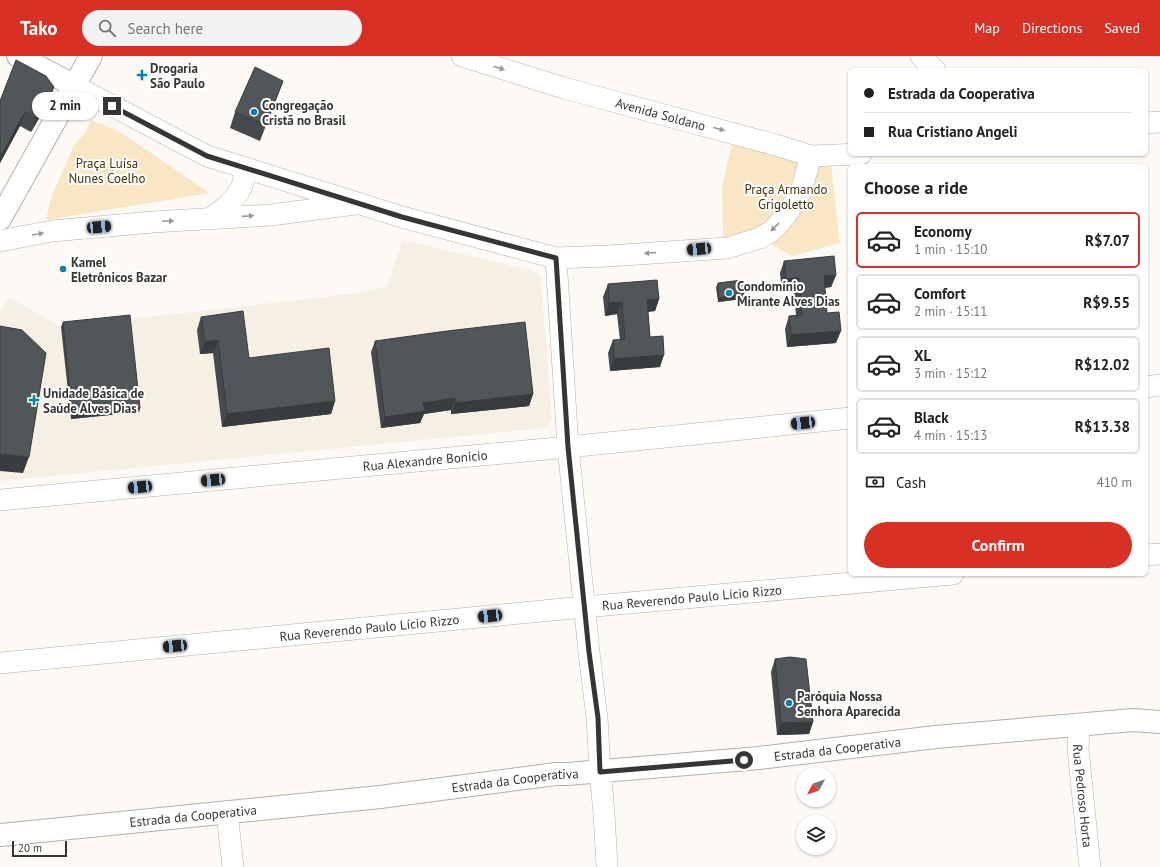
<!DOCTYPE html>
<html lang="en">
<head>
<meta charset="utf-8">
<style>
	:root { --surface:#fff; --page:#f2f2f2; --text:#222; --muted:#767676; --line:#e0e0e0; --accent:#d93025 }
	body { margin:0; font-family:"PT Sans",sans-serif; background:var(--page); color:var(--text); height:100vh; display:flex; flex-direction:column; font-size:15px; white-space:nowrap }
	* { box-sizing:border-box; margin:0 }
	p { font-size:13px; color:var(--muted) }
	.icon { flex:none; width:22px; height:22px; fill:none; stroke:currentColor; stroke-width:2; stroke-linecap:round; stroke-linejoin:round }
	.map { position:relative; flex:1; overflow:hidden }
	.side { position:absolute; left:848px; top:108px; width:300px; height:412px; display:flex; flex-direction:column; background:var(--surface); border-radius:6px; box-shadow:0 1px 3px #0004 }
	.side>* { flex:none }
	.top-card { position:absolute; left:848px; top:12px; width:300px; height:88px; border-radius:6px; box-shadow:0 1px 3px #0004; display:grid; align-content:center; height:88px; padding:0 16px; background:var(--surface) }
	.needle { width:26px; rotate:230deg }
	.controls { position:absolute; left:796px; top:711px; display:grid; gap:8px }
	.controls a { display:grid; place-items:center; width:40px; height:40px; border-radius:50%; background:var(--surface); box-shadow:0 1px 3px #0004; font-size:20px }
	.scale { position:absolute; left:12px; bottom:10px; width:55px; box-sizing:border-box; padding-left:4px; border:2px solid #363533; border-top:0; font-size:11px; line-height:14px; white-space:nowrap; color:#363533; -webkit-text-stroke:3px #fff; paint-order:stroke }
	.end { position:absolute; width:18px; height:18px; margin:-9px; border:5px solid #363533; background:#fff; box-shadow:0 0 0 2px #fff }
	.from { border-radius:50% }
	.bubble { position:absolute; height:28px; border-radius:14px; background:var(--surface); box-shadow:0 1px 3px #0004; font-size:13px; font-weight:600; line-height:28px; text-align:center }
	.car { position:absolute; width:12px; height:24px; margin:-12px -6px; border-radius:5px; box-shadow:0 0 3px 1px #0007; background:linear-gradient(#222 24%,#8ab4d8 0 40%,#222 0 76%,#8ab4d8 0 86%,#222 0) }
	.top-card b { display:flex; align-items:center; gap:14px; height:38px; font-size:15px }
	.top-card b+b { border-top:1px solid var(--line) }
	.top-card i { width:10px; height:10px; background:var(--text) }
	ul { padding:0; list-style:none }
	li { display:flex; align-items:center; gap:12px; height:56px; margin:0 8px 6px; padding:0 8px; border:2px solid var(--line); border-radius:6px }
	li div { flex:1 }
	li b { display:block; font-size:15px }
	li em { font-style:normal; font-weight:600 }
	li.selected { border-color:var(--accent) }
	li>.icon { width:36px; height:36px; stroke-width:1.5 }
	h2 { padding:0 16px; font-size:18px; line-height:48px }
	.pay { display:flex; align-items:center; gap:10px; height:44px; padding:0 16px; font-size:15px }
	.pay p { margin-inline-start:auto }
	.button { display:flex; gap:8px; margin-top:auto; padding:8px 16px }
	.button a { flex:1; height:46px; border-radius:24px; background:var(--accent); color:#fff; font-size:16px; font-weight:600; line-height:46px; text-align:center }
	header { display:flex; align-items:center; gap:24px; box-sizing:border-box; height:56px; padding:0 20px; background:var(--accent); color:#fff }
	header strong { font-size:19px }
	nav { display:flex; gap:22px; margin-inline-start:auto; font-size:14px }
	.search { width:280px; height:36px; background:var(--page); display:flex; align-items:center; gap:10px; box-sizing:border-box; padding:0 14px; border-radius:22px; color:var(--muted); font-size:15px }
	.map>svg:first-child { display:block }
	.built { fill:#f6efe4 }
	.green { fill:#f8e6c4 }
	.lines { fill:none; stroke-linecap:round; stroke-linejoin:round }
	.minor-casing { stroke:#b2b0ab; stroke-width:22 }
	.tertiary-casing { stroke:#b2b0ab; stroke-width:24 }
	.primary-casing { stroke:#b2b0ab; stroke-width:24 }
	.minor { stroke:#fff; stroke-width:21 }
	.tertiary { stroke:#fff; stroke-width:22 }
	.primary { stroke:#fff; stroke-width:22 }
	.wall { fill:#464a4c }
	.shaded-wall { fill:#393c3e }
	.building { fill:#515658; stroke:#393c3e }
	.oneway { fill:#9a9a99 }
	.route { stroke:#363533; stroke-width:5 }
	.poi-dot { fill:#0484a8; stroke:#fff; stroke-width:1.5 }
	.labels { text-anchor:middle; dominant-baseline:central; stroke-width:4; stroke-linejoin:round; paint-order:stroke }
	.poi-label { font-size:13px; font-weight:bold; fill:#363533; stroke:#fff; text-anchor:start }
	.street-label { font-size:13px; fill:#363533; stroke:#fff }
	.park-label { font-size:13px; fill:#463208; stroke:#fff }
</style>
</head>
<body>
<header>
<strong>Tako</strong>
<div class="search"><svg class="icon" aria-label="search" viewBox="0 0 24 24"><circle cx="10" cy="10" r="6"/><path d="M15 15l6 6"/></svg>Search here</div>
<nav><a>Map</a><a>Directions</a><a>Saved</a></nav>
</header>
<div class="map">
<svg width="1160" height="811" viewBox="0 0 1160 811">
	<rect width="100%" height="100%" fill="#fdfaf6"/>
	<!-- built -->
	<path class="built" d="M 402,184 L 531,214 L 538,217 L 541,223 L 552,363 L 549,369 L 546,372 L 0,425 L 0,256 L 9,241 L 61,271 L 350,238 L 387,231 Z"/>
	<!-- green -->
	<g class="green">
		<path d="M 91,64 L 117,74 L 210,137 L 46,164 L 51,142 L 74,89 L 86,76 Z"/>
		<path d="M 736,73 L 830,100 L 840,187 L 792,200 L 757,180 L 723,181 L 722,129 Z"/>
	</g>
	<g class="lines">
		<defs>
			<g id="minor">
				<path id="s1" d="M 462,0 L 564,32 L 776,89 L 811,100 L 861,98"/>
				<path d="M 921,0 L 935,14"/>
				<path d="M 75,30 L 207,100 L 402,161 L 556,202 L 608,200 L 727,192 L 760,182 L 773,174 L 787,158 L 801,135 L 811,100"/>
				<path d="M 1146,67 L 1160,66"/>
				<path d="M 209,163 C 222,154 235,145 241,132 C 244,126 244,119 245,113"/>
				<path d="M 0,185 L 52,175 L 153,166 L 271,159 L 355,148"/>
				<path d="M 556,202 L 568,391 L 589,596 L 597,662 L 600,715 L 604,757 L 607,811"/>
				<path d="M 1146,331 L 1160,329"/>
				<path id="s2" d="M 0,444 L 568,391 L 850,362"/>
				<path d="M 1146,499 L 1160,498"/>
				<path id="s3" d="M 0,607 L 584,551 L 953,518"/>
				<path id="s4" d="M 1079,668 L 1078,693 L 1090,811"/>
				<path d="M 227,756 L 233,811"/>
			</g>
			<g id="tertiary">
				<path d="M 18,0 L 75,30"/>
				<path id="s5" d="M 0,779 L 380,741 L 556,718 L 567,718 L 759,702 L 936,681 L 1133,664 L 1160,666"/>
			</g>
			<path id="primary" d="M 0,163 L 91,0"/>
		</defs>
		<!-- minor casing -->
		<use href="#minor" class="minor-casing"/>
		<!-- tertiary casing -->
		<use href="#tertiary" class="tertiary-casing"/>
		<!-- primary casing -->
		<use href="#primary" class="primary-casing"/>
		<!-- minor -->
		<use href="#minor" class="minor"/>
		<!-- tertiary -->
		<use href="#tertiary" class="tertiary"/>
		<!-- primary -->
		<use href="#primary" class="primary"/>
	</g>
	<!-- wall -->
	<g class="wall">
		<path d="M 283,25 L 260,85 L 230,72 L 235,56 Z"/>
		<path d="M 54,31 L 49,45 L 31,76 L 20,70 L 0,107 L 0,45 Z"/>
		<path d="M 784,205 L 836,219 L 831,231 L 825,232 L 827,257 L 836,287 L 787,291 L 785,273 L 789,260 L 796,260 L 794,234 L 782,236 L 780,217 Z"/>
		<path d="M 718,227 L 744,239 L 742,243 L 718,246 L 716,231 Z"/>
		<path d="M 608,228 L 659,243 L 655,255 L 648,256 L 650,281 L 660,311 L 610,315 L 608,297 L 613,284 L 620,284 L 617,258 L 605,260 L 603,241 Z"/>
		<path d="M 201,261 L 249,302 L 335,345 L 331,358 L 222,371 L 213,297 L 200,298 L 197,274 Z"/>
		<path d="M 63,266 L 140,352 L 139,356 L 71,363 L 61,271 Z"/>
		<path d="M 375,285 L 533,338 L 529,350 L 451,358 L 451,354 L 424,358 L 420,367 L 381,372 L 371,296 Z"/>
		<path d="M 775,603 L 813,666 L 809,678 L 777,679 L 771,616 Z"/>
	</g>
	<!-- shaded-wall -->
	<g class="shaded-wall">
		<path d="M 54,31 L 49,45 L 31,76 L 36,62 Z"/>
		<path d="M 25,56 L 20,70 L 0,107 L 0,102 Z"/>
		<path d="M 836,219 L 831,231 L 819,232 L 824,220 Z"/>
		<path d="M 799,222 L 794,234 L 782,236 L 786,223 Z"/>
		<path d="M 744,239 L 742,243 L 718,246 L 719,242 Z"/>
		<path d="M 659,243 L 655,255 L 642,256 L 647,244 Z"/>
		<path d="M 622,246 L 617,258 L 605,260 L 609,247 Z"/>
		<path d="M 841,275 L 836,287 L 787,291 L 791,279 Z"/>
		<path d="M 218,284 L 213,297 L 200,298 L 205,286 Z"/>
		<path d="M 664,299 L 660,311 L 610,315 L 614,303 Z"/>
		<path d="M 533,338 L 529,350 L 451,358 L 455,347 Z"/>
		<path d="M 455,342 L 451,354 L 424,358 L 420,367 L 381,372 L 385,361 L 423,347 Z"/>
		<path d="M 335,345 L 331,358 L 222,371 L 227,358 Z"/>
		<path d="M 140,352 L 139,356 L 71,363 L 72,358 Z"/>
		<path d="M 0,398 L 29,401 L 23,417 L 0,415 Z"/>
		<path d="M 813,666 L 809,678 L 777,679 L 781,667 Z"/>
	</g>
	<!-- building -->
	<g class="building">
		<path d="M 16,4 L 46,20 L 54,31 L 36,62 L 25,56 L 0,102 L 0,45 Z"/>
		<path d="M 255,11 L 283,25 L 266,69 L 235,56 Z"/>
		<path d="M 834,200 L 836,219 L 824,220 L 827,257 L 839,256 L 841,275 L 791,279 L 789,260 L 802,259 L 799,222 L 786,223 L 784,205 Z"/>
		<path d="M 657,224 L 659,243 L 647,244 L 650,281 L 663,280 L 664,299 L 614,303 L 613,284 L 625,283 L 622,246 L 609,247 L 608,228 Z"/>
		<path d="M 742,224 L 744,239 L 719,242 L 718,227 Z"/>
		<path d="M 243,255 L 249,302 L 329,292 L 335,345 L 227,358 L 218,284 L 205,286 L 201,261 Z"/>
		<path d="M 130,259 L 140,352 L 72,358 L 63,266 Z"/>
		<path d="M 525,266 L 533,338 L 455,347 L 455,342 L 423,347 L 425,355 L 385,361 L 375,285 L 447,275 Z"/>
		<path d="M 0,270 L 22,274 L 46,297 L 29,401 L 0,398 Z"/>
		<path d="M 790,601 L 806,603 L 813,666 L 781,667 L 775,603 Z"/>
	</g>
	<!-- one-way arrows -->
	<defs><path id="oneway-solid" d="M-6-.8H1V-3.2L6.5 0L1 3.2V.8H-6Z"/></defs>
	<g class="oneway">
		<use href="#oneway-solid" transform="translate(499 12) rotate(17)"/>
		<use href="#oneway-solid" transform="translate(719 73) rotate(15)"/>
		<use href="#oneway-solid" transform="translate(248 160) rotate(-4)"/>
		<use href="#oneway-solid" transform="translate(168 165) rotate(-3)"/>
		<use href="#oneway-solid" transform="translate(775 171) rotate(136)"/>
		<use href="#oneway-solid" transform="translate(38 178) rotate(-10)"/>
		<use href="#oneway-solid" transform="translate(650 197) rotate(176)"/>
	</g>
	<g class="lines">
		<!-- route -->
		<path class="route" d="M 112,50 L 207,100 L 402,161 L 556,202 L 568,391 L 589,596 L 598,662 L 600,716 L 744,704"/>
	</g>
	<!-- markers -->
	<g class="poi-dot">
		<path d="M140 13h4v4h4v4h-4v4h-4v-4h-4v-4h4z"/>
		<circle cx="254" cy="56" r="4"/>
		<circle cx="63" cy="213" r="4"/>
		<circle cx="729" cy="237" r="4"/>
		<path d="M32 338h4v4h4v4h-4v4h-4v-4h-4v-4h4z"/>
		<circle cx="789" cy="647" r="4"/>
	</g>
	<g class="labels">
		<!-- poi labels -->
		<g class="poi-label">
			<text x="150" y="12">Drogaria<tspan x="150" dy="15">São Paulo</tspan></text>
			<text x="262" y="49">Congregação<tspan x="262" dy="15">Cristã no Brasil</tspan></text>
			<text x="71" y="206">Kamel<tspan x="71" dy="15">Eletrônicos Bazar</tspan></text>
			<text x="737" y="230">Condomínio<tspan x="737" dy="15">Mirante Alves Dias</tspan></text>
			<text x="43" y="337">Unidade Básica de<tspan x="43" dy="15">Saúde Alves Dias</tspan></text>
			<text x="797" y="640">Paróquia Nossa<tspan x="797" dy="15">Senhora Aparecida</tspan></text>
		</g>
		<!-- street labels -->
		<g class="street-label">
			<text stroke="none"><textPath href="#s1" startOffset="207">Avenida Soldano</textPath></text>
			<text stroke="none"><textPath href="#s2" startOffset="427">Rua Alexandre Bonício</textPath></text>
			<text stroke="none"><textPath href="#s3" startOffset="695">Rua Reverendo Paulo Lício Rizzo</textPath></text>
			<text stroke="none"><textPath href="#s3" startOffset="371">Rua Reverendo Paulo Lício Rizzo</textPath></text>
			<text stroke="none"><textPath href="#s5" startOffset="842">Estrada da Cooperativa</textPath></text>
			<text stroke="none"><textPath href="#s5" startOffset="518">Estrada da Cooperativa</textPath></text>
			<text stroke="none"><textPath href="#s4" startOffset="72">Rua Pedroso Horta</textPath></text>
			<text stroke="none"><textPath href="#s5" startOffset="194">Estrada da Cooperativa</textPath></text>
		</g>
		<!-- park labels -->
		<g class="park-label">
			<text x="107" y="107">Praça Luísa<tspan x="107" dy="15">Nunes Coelho</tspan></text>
			<text x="786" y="133">Praça Armando<tspan x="786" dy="15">Grigoletto</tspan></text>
		</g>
	</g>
</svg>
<div class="controls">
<a><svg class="needle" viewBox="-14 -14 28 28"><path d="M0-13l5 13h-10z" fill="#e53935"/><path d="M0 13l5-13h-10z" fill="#767676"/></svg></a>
<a><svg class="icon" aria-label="layers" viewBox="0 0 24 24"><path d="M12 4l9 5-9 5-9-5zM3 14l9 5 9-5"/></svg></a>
</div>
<div class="scale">20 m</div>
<i class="end from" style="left:744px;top:704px"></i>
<i class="end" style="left:112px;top:50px"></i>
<div class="bubble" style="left:32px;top:36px;width:66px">2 min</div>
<i class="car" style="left:99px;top:171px;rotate:85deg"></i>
<i class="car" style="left:699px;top:193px;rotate:265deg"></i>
<i class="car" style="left:803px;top:367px;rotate:264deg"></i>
<i class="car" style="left:213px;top:424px;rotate:265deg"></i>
<i class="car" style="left:140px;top:431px;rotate:265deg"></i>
<i class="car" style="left:490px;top:560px;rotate:264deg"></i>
<i class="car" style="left:175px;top:590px;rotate:265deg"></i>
<div class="top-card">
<b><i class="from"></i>Estrada da Cooperativa</b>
<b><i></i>Rua Cristiano Angeli</b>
</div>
<section class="side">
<h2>Choose a ride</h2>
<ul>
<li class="selected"><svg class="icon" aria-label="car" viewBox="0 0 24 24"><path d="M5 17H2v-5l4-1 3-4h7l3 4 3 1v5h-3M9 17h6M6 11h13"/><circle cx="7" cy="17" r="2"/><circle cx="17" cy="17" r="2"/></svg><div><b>Economy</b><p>1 min · 15:10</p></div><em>R$7.07</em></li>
<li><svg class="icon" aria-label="car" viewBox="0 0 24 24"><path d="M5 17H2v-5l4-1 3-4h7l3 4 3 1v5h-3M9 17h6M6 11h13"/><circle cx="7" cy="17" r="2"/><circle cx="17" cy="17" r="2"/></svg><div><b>Comfort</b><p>2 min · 15:11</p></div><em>R$9.55</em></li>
<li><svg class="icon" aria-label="car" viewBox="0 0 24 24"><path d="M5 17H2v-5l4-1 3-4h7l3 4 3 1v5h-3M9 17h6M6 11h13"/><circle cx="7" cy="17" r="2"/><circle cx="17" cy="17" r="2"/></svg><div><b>XL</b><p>3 min · 15:12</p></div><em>R$12.02</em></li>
<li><svg class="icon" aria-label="car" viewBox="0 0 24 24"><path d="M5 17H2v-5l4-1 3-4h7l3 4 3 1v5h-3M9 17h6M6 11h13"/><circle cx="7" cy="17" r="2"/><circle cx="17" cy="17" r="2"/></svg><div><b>Black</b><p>4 min · 15:13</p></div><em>R$13.38</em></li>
</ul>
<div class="pay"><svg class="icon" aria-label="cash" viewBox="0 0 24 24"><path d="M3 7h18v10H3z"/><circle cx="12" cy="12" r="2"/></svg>Cash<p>410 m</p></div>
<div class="button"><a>Confirm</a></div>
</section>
</div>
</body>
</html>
